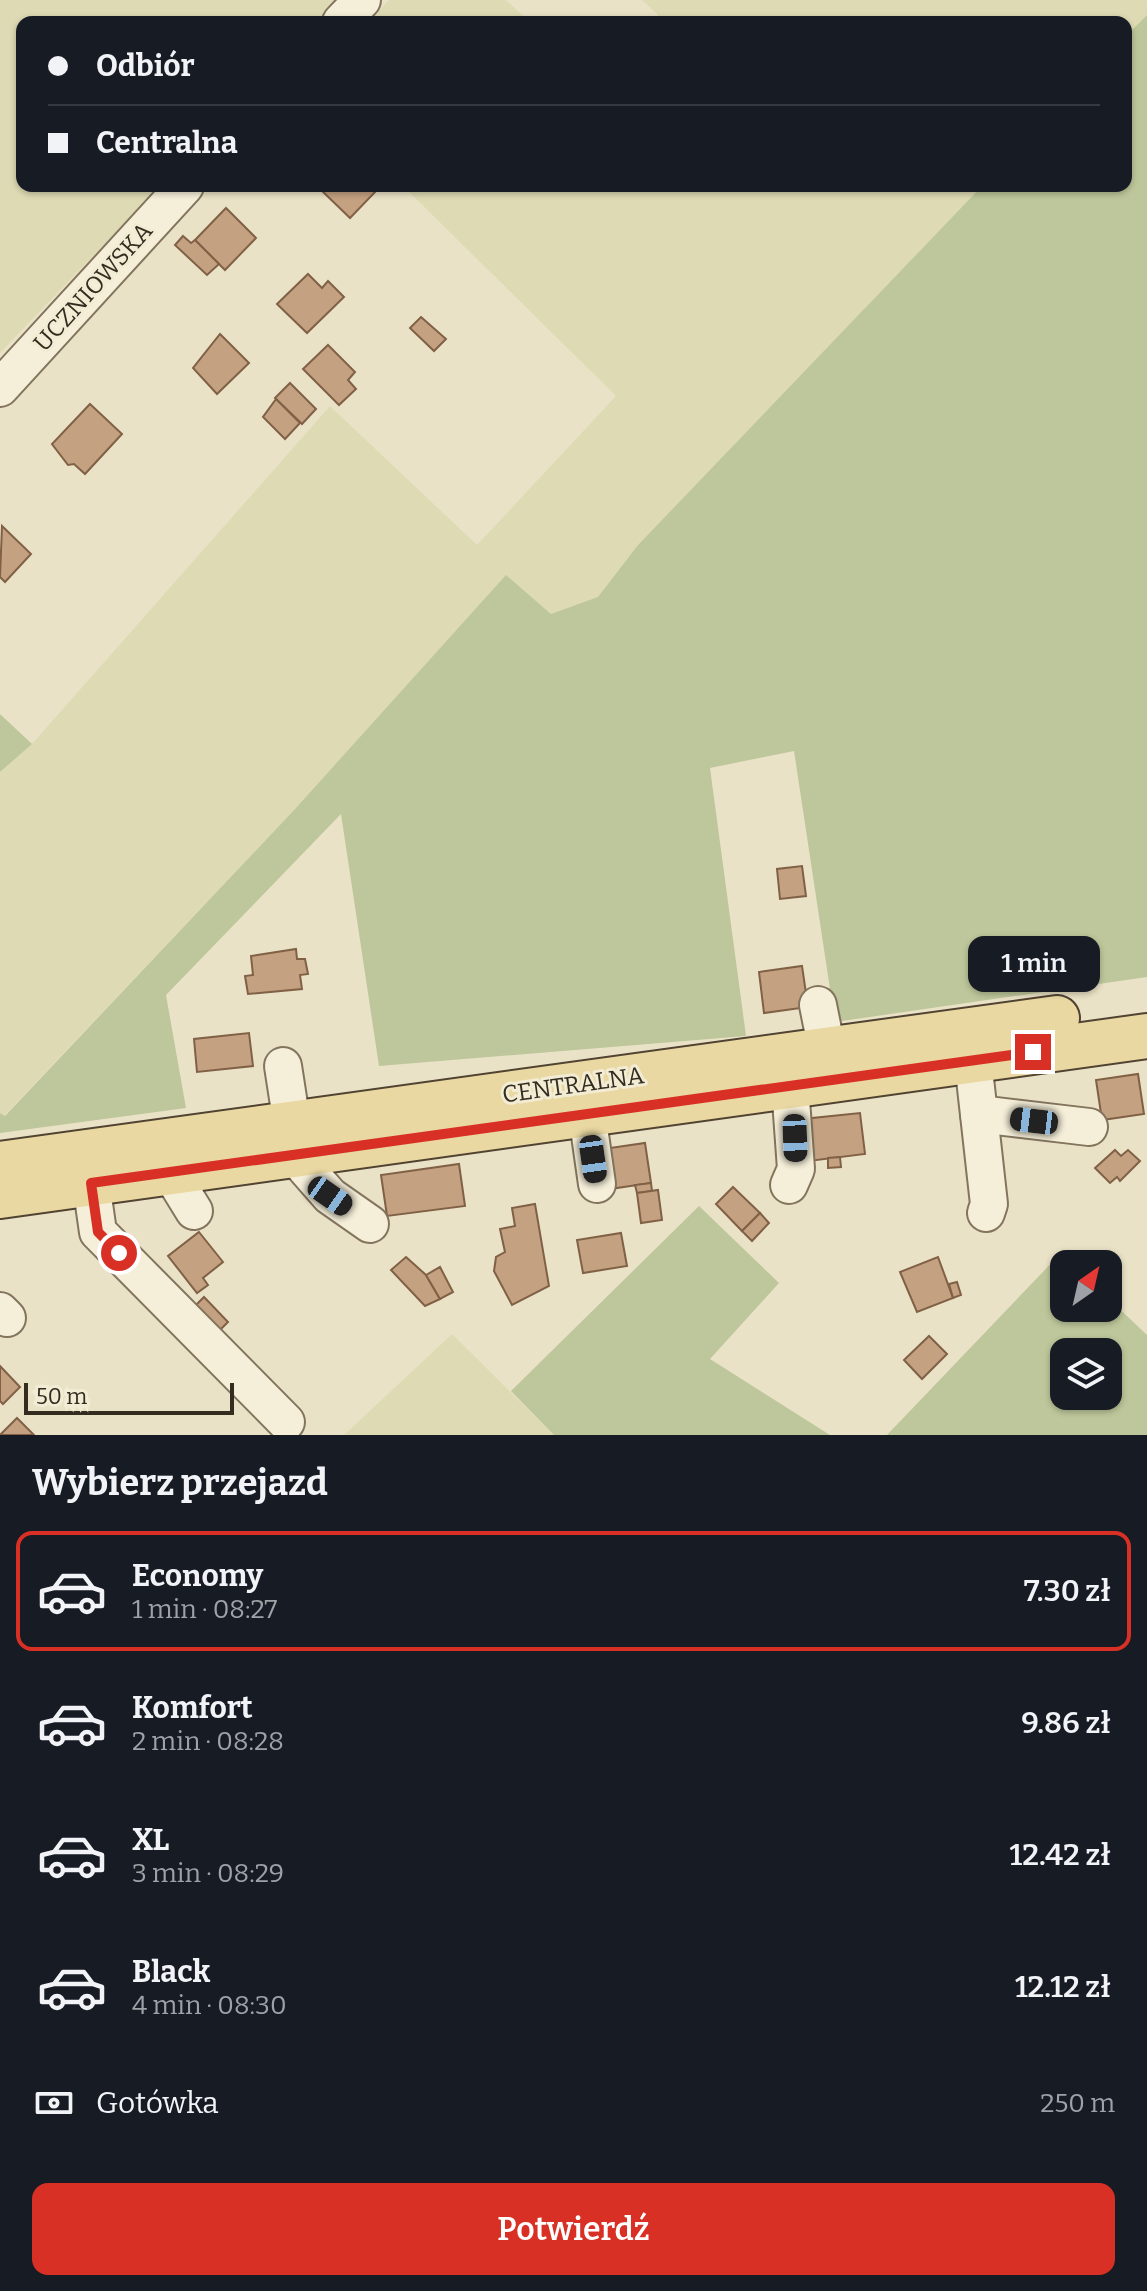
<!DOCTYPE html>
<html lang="pl">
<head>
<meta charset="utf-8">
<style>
	:root { --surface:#171b24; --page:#20242c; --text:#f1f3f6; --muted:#9ea1a6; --line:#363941; --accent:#d93025 }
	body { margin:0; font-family:Bitter,serif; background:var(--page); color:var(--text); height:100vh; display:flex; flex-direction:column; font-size:30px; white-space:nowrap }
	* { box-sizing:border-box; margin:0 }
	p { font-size:26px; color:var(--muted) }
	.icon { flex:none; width:44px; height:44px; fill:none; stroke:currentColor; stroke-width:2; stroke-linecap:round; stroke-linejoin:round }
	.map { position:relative; height:1435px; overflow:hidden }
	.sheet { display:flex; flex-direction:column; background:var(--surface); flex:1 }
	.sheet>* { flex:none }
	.banner { position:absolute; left:16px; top:16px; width:1116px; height:176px; border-radius:16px; box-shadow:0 2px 6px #0004; display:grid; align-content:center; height:176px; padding:0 32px; background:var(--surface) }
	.needle { width:52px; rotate:34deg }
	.buttons { position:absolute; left:1050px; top:1250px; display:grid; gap:16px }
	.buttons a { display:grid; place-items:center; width:72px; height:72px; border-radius:16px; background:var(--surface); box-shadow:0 2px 6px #0004; font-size:40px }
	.scale { position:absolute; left:24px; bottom:20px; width:210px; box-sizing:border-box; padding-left:8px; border:4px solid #352c20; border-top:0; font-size:22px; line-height:28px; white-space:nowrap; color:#352c20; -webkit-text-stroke:6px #f2ecd5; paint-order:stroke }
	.end { position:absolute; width:36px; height:36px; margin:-18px; border:10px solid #d93025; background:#fff; box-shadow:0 0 0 4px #fff }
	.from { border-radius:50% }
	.bubble { position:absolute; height:56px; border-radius:16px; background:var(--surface); box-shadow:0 2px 6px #0004; font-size:26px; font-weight:600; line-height:56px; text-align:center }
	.car { position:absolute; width:24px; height:48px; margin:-24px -12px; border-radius:10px; box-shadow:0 0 6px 2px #0007; background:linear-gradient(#222 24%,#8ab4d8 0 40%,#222 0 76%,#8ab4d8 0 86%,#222 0) }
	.banner b { display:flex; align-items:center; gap:28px; height:76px; font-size:30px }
	.banner b+b { border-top:2px solid var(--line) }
	.banner i { width:20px; height:20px; background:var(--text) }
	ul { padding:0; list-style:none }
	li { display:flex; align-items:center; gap:24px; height:120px; margin:0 16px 12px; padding:0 16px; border:4px solid transparent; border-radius:16px }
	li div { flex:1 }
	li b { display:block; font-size:30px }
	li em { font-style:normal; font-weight:600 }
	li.on { border-color:var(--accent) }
	li>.icon { width:72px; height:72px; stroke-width:1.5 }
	h2 { padding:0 32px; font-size:36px; line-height:96px }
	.pay { display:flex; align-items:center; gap:20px; height:88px; padding:0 32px; font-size:30px }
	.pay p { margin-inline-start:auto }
	.cta { display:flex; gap:16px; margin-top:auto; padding:16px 32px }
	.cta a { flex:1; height:92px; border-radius:16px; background:var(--accent); color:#fff; font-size:32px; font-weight:600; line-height:92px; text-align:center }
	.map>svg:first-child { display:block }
	.farmland { fill:#dedbb4 }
	.green { fill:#bec79b; fill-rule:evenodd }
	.building { fill:#c4a180; stroke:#806146; stroke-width:2 }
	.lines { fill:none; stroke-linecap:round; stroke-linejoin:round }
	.minor-casing { stroke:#83745e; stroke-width:40 }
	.major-casing { stroke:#514331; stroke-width:48 }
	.minor { stroke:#f5efd9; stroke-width:36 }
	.major { stroke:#e9d8a2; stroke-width:44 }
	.route { stroke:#d93025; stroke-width:10 }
	.labels { text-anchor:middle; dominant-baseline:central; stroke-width:6; stroke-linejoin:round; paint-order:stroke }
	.street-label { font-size:24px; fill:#352c20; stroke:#f2ecd5 }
</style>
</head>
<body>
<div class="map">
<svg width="1147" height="1435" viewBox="0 0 1147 1435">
	<rect width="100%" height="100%" fill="#eae2c6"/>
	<!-- farmland -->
	<g class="farmland">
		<path d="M 0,0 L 337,0 L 316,22 L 22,22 L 22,186 L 160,186 L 0,353 Z"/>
		<path d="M 389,0 L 506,0 L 530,22 L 368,22 Z"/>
		<path d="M 642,0 L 1147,0 L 1147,15 L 1126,36 L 1126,22 L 652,22 L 658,15 Z"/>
		<path d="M 403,186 L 982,186 L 638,545 L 598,598 L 551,614 L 506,576 L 295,809 L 4,1116 L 0,1113 L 0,772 L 32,744 L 330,406 L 477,545 L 616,396 Z"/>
		<path d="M 452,1334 L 554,1435 L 344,1435 Z"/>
	</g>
	<!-- green -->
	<g class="green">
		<path d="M 1147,15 L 1147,977 L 835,1022 L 794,751 L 710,768 L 746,1036 L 379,1066 L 341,814 L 166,995 L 186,1108 L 0,1133 L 0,1113 L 5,1116 L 295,809 L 506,575 L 551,614 L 598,597 L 638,545 L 982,186 L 1126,186 L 1126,36 Z"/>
		<path d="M 0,714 L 32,744 L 0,772 Z"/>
		<path d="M 699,1206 L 779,1283 L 710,1359 L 830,1435 L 554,1435 L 511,1391 Z"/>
		<path d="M 1061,1253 L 1072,1264 L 1064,1264 L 1064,1308 L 1108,1308 L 1108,1298 L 1147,1335 L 1147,1435 L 887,1435 ZM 1064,1352 L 1108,1352 L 1108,1396 L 1064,1396 Z"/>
	</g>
	<!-- building -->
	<g class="building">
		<path d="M 323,186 L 376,186 L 378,189 L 350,218 L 320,189 Z"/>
		<path d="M 226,208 L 256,238 L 225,270 L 195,240 Z"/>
		<path d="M 183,236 L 191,243 L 195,240 L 219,264 L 207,275 L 175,245 Z"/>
		<path d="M 308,274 L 322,288 L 328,281 L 344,297 L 307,333 L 277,304 Z"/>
		<path d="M 421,317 L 446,339 L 434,351 L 410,328 Z"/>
		<path d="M 220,334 L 249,363 L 217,394 L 193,368 Z"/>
		<path d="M 328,345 L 355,372 L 348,380 L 356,389 L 339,405 L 303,369 Z"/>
		<path d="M 290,383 L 316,409 L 302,424 L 275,398 Z"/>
		<path d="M 276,399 L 300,423 L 285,439 L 263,417 Z"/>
		<path d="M 90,404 L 122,434 L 85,474 L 74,464 L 68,465 L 52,444 Z"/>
		<path d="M 2,526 L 31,554 L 5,582 L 0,577 Z"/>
		<path d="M 802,866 L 806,896 L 780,899 L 777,869 Z"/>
		<path d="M 296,949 L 297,959 L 305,959 L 308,974 L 300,975 L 302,989 L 248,994 L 245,976 L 253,975 L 251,956 Z"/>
		<path d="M 802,966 L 808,1007 L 764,1013 L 759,972 Z"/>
		<path d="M 249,1033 L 253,1066 L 197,1072 L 194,1039 Z"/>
		<path d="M 1138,1074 L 1144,1114 L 1102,1120 L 1096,1080 Z"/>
		<path d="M 860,1113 L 865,1154 L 809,1161 L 803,1119 Z"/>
		<path d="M 645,1143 L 651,1183 L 610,1189 L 603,1149 Z"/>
		<path d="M 1115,1150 L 1121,1156 L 1128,1150 L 1140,1161 L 1120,1181 L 1117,1177 L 1110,1183 L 1095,1168 Z"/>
		<path d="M 840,1157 L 841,1167 L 828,1168 L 828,1158 Z"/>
		<path d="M 459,1164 L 465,1206 L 387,1216 L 381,1175 Z"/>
		<path d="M 651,1183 L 652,1191 L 637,1193 L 635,1185 Z"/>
		<path d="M 733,1187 L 760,1213 L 742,1231 L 716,1204 Z"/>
		<path d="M 658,1190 L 662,1220 L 641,1223 L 637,1193 Z"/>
		<path d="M 535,1204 L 549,1286 L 512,1305 L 494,1271 L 496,1257 L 505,1252 L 500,1229 L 515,1226 L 512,1208 Z"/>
		<path d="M 760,1213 L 769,1223 L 752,1241 L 742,1231 Z"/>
		<path d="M 199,1232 L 223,1262 L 203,1278 L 208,1285 L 197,1293 L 168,1256 Z"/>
		<path d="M 621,1233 L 627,1266 L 583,1273 L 577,1240 Z"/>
		<path d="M 406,1257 L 426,1275 L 440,1299 L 425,1306 L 391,1270 Z"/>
		<path d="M 938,1257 L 953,1298 L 917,1312 L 900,1272 Z"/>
		<path d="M 440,1267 L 453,1292 L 440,1299 L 426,1275 Z"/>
		<path d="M 957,1282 L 961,1295 L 953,1298 L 949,1284 Z"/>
		<path d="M 204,1297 L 228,1322 L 216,1334 L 192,1309 Z"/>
		<path d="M 929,1336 L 947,1354 L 922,1379 L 904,1360 Z"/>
		<path d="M 0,1366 L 20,1387 L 3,1404 L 0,1401 Z"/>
		<path d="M 17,1418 L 34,1435 L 0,1435 Z"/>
	</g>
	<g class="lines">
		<defs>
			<g id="minor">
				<path d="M 341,22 L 362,0"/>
				<path d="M 0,388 L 185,186"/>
				<path d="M 818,1005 L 827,1050"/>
				<path d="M 973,1061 L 989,1204 L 986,1213"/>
				<path d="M 283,1066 L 292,1124"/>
				<path d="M 587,1114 L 597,1184"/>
				<path d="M 979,1114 L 1089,1127"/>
				<path d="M 294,1155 L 330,1196 L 370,1224"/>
				<path d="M 170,1172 L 194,1211"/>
				<path d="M 91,1183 L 98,1232 L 286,1422"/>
				<path d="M 789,1185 L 796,1169 L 790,1086"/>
				<path d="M 0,1311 L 7,1318"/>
			</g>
			<g id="major">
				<path d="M 0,1164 L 1057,1018"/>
				<path d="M 0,1196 L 1147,1036"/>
			</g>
		</defs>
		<!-- minor casing -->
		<use href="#minor" class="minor-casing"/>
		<!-- major casing -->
		<use href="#major" class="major-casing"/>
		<!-- minor -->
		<use href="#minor" class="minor"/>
		<!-- major -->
		<use href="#major" class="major"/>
	</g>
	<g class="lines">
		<!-- route -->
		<path class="route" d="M 119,1253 L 98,1232 L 91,1183 L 1033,1052"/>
	</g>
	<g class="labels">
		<!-- street labels -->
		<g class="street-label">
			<text transform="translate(93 287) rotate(-48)">UCZNIOWSKA</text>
			<text transform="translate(573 1085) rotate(-8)">CENTRALNA</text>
		</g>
	</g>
</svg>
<div class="buttons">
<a><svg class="needle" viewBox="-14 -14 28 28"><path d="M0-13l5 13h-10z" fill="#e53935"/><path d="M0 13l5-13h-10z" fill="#9ea1a6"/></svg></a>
<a><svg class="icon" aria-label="layers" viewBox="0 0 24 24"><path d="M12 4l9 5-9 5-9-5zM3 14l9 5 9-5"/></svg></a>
</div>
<div class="scale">50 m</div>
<i class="end from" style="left:119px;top:1253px"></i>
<i class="end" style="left:1033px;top:1052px"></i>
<div class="bubble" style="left:968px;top:936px;width:132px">1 min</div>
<i class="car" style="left:1034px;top:1121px;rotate:277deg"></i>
<i class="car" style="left:795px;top:1138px;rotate:178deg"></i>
<i class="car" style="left:593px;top:1159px;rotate:172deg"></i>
<i class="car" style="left:330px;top:1196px;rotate:125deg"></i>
<div class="banner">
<b><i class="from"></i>Odbiór</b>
<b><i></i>Centralna</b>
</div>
</div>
<section class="sheet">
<h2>Wybierz przejazd</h2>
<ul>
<li class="on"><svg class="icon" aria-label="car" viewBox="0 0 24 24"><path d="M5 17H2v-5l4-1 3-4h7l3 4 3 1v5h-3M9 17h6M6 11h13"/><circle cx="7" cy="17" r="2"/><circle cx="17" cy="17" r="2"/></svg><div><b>Economy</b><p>1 min · 08:27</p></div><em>7.30 zł</em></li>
<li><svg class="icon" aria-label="car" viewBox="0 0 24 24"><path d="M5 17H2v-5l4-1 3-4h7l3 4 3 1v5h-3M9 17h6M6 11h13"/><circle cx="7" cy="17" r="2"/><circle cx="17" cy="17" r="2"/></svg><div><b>Komfort</b><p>2 min · 08:28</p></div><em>9.86 zł</em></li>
<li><svg class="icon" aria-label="car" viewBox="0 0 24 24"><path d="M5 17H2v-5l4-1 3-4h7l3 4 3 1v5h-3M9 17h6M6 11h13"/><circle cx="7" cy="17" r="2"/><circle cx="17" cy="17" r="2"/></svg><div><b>XL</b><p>3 min · 08:29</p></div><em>12.42 zł</em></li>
<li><svg class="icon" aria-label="car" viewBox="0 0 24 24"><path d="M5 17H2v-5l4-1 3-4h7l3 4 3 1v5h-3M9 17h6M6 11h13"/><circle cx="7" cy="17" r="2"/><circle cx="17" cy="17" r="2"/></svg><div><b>Black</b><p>4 min · 08:30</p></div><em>12.12 zł</em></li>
</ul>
<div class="pay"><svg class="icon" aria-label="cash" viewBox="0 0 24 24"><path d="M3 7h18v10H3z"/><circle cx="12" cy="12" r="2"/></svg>Gotówka<p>250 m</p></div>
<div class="cta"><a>Potwierdź</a></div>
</section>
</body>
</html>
